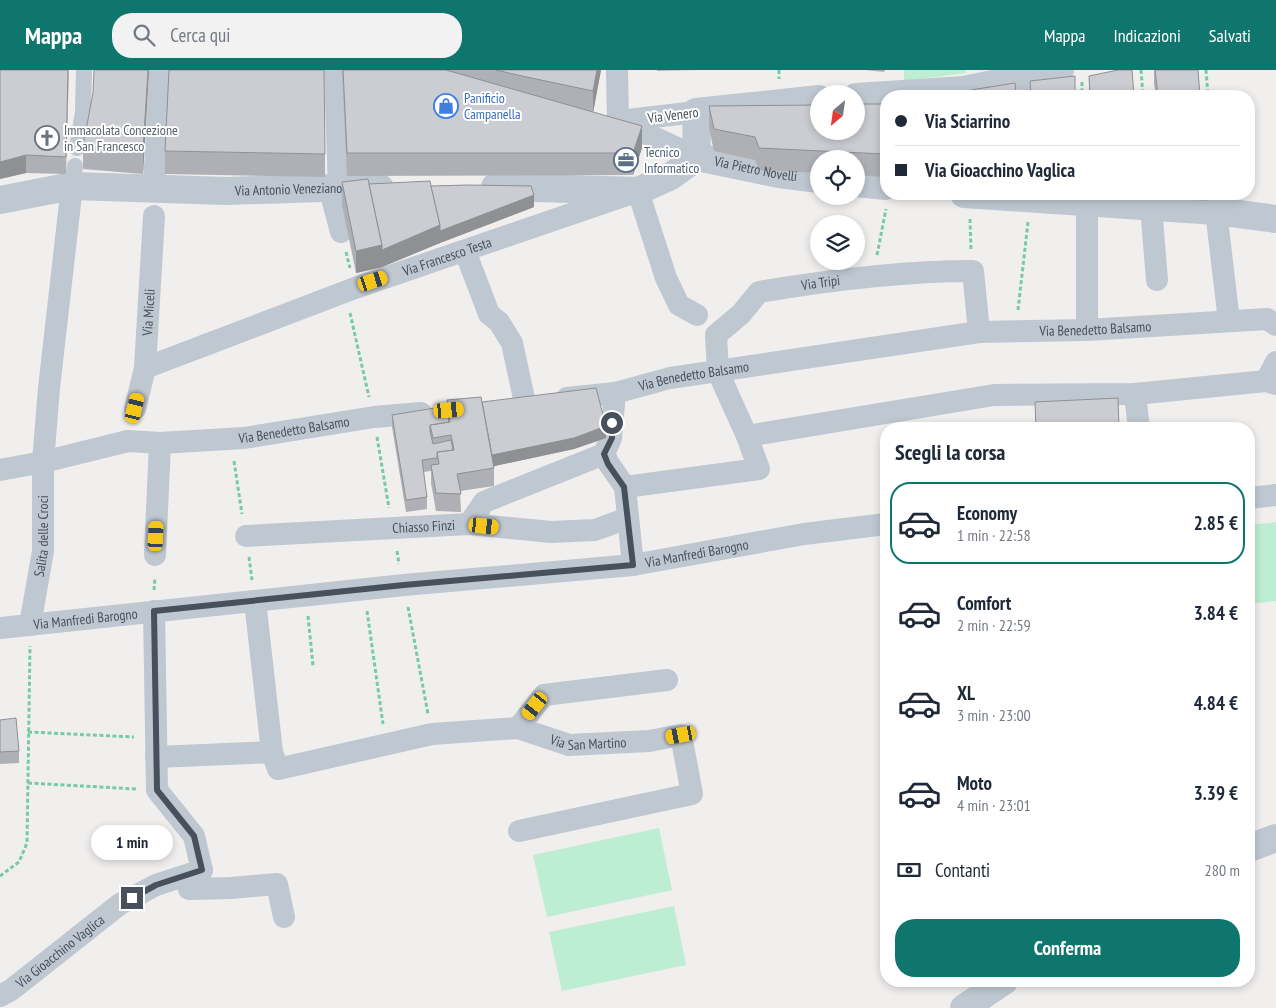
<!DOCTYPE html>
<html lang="it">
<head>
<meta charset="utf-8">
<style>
	:root { --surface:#fff; --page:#f2f2f3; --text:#1f2937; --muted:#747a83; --line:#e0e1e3; --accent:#0f766e }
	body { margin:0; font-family:"PT Sans Narrow",sans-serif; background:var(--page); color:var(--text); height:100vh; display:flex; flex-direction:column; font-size:19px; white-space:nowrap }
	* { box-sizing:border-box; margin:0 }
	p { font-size:16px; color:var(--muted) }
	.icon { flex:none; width:28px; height:28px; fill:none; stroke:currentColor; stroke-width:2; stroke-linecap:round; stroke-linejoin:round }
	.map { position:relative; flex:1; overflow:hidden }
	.side { position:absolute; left:880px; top:352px; width:375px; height:565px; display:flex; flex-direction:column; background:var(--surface); border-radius:20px; box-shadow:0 2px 8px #0003 }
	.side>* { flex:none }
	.guide { position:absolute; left:880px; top:20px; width:375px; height:110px; border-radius:20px; box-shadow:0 2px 8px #0003; display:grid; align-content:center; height:110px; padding:0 15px; background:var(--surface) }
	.needle { width:32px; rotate:209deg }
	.buttons { position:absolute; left:810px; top:15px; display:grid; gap:10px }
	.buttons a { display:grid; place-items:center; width:55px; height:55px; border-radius:50%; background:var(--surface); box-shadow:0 2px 8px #0003; font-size:25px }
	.end { position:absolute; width:22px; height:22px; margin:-11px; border:6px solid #47505b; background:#fff; box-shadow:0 0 0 2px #fff }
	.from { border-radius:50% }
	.bubble { position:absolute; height:35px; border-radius:18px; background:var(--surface); box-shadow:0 2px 8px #0003; font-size:16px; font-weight:700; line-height:35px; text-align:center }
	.car { position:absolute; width:15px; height:30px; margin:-15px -8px; border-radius:6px; box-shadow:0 0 4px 1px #0007; background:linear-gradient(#f5c518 24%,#345 0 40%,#f5c518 0 76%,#345 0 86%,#f5c518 0) }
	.guide b { display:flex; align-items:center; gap:18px; height:48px; font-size:19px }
	.guide b+b { border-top:1px solid var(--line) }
	.guide i { width:12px; height:12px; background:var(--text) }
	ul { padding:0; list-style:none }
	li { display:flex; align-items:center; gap:15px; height:82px; margin:0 10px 8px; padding:0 5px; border:2px solid transparent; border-radius:20px }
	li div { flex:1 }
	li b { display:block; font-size:19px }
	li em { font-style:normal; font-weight:700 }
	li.active { border-color:var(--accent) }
	li>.icon { width:45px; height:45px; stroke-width:1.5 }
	h2 { padding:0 15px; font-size:22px; line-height:60px }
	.pay { display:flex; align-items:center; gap:12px; height:55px; padding:0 15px; font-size:19px }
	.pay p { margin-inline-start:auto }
	.cta { display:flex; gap:10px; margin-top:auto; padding:10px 15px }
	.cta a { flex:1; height:58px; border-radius:20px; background:var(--accent); color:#fff; font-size:20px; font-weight:700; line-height:58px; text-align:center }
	header { display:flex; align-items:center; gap:30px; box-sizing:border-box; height:70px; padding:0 25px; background:var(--accent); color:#fff }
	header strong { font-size:24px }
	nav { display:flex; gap:28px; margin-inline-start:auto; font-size:18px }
	.search { width:350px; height:45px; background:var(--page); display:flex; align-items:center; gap:12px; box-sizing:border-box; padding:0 18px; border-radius:20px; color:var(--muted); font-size:19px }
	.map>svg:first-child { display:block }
	.park { fill:#bdedd2 }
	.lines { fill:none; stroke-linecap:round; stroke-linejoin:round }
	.path { stroke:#76caa6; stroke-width:3; stroke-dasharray:4 2.5; stroke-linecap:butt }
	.pedestrian { stroke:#bfc7d0; stroke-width:16 }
	.minor { stroke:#bfc7d0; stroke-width:22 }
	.tertiary { stroke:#bfc7d0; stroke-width:28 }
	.wall { fill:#afb0b5 }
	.shaded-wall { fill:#8e9094 }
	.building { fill:#cbcdd3; stroke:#8e9094 }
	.route { stroke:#47505b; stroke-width:6 }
	.labels { text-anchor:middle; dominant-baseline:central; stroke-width:4; stroke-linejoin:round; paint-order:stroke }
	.shop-label { font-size:14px; fill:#366cbe; stroke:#fff; text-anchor:start }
	.street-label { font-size:14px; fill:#47505b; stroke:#fff }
	.worship-label { font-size:14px; fill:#5b616d; stroke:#fff; text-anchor:start }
	.service-label { font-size:14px; fill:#4e5e75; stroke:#fff; text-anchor:start }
</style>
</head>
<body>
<header>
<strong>Mappa</strong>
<div class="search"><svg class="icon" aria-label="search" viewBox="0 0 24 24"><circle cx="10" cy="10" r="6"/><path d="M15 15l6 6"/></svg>Cerca qui</div>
<nav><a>Mappa</a><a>Indicazioni</a><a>Salvati</a></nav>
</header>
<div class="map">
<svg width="1276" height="938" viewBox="0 0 1276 938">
	<rect width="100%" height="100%" fill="#f1eeee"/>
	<!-- park -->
	<g class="park">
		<path d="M 904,0 L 965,0 L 966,3 L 904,11 Z"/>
		<path d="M 1276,452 L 1276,531 L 1249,534 L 1249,455 Z"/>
		<path d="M 659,758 L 672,820 L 547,847 L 533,785 Z"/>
		<path d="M 674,836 L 686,895 L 562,921 L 549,862 Z"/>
	</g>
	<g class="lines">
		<!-- path -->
		<g class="path">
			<path d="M 779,0 L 779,9"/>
			<path d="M 1141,0 L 1143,26"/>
			<path d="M 1206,0 L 1208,26"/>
			<path d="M 1082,12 L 1082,26"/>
			<path d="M 970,149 L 971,181"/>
			<path d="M 346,182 L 350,198"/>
			<path d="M 877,185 L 886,139"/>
			<path d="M 1018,240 L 1028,152"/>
			<path d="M 350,243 L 369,327"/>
			<path d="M 377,367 L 389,438"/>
			<path d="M 234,391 L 242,444"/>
			<path d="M 397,481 L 399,494"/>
			<path d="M 249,487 L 252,510"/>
			<path d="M 154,520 L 155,507"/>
			<path d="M 408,537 L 428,644"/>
			<path d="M 367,541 L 383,654"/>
			<path d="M 308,546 L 313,596"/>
			<path d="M 28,662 L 134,667"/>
			<path d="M 28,713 L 136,719"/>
			<path d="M 0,806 L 19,792 L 27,773 L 30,576"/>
		</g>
		<!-- pedestrian -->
		<g class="pedestrian">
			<path d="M 77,78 L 83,42 L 84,0"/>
			<path d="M 72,116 L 75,96"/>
		</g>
		<!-- minor -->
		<g class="minor">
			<path d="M 335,0 L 339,118"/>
			<path d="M 617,0 L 618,51"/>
			<path d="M 618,51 L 697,87"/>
			<path d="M 619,51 L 696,42"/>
			<path d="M 329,117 L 341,162"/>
			<path d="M 154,118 L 160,0"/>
			<path d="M 1087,133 L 1087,260"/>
			<path d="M 1151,137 L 1157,210"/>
			<path d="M 1216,141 L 1229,251"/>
			<path d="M 465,181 L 489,244 L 499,252 L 512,273 L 525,333"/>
			<path id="s1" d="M 145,298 L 355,218 L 638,121 L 666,208 L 679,235 L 697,245"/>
			<path d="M 1266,311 L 1276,292"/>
			<path d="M 615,323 L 611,368 L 604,384 L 609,394 L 625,417 L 633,495"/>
			<path d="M 1135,324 L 1139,359"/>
			<path id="s2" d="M 567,328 L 615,323 L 670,308 L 979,262 L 1087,260 L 1267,249 L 1276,255"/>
			<path id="s3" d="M 135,339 L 145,298 L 154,146"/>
			<path d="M 747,366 L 994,325 L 1135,324 L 1266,311 L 1276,314"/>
			<path id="s4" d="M 0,400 L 43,392 L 128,371 L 160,373 L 244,368 L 374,347 L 421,343"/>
			<path id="s5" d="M 625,417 L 759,399 L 747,366 L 718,302 L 716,265 L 741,244 L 759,222 C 830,210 900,201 973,201 L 979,262"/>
			<path d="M 1249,428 L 1276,425"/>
			<path d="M 469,454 L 484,432 L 604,384"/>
			<path id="s6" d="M 246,466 L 469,454 L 551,462 L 595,460 L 628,448"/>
			<path d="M 155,485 L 160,373"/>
			<path d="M 255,531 L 272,682"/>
			<path id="s7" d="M 30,555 L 43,481 L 43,392 L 49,318 L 72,116"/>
			<path id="s8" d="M 0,558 L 404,515 L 633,495 L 804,464 L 886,454"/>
			<path d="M 518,658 L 544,625 L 667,610"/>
			<path id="s9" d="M 156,687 L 272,682 L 278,699 L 432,664 L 518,658 L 569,675 L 649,671 L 681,665 L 692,724 L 519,761"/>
			<path d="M 202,800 L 189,819 L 231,818 L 277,814 L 284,847"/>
			<path id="s10" d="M 0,926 L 11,920 L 120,834 L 156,815 L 202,800 L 194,766 L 157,720 L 154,541"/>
		</g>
		<!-- tertiary -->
		<g class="tertiary">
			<path d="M 856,27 L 964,20 L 1060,0"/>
			<path d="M 697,87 L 696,42 L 819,29"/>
			<path id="s11" d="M 697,87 L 779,104 L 819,109"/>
			<path d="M 856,113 L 886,116"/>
			<path d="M 495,117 L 638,121 L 671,106 L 697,87"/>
			<path d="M 964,124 L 1216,141 L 1276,149"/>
			<path id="s12" d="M 0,130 L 72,116 L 226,121 L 322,118 L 380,118"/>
			<path d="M 1249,778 L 1276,768"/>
			<path d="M 964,938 L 1004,911"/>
		</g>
	</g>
	<!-- wall -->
	<g class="wall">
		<path d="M 69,0 L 66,104 L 26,103 L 0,109 Z"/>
		<path d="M 149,0 L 143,104 L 83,99 L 83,76 Z"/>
		<path d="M 342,0 L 601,0 L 593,42 L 642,78 L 633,105 L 347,106 Z"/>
		<path d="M 657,0 L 697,0 L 657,1 Z"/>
		<path d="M 865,0 L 885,0 L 884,2 Z"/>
		<path d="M 1154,0 L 1200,26 L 1156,26 L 1154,14 Z"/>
		<path d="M 1089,6 L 1134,26 L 1089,26 Z"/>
		<path d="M 886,34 L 886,83 L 884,107 L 856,105 L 856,89 L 819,89 L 819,103 L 759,100 L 755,90 L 714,81 L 709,59 L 709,36 Z"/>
		<path d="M 165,81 L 325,84 L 325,107 L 165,104 Z"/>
		<path d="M 342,112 L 369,114 L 431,116 L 534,137 L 440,173 L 382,197 L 356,203 L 342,135 Z"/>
		<path d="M 1096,124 L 1139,124 L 1139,127 Z"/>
		<path d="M 1166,124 L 1208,124 L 1208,131 L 1167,128 Z"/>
		<path d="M 447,330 L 482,332 L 606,368 L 574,379 L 494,396 L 494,416 L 460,421 L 461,442 L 436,441 L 431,413 L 431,401 L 423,402 L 427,427 L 427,439 L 406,442 L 392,357 L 392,345 L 447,336 Z"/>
		<path d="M 0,650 L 19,681 L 19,693 L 0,694 Z"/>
	</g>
	<!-- shaded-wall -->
	<g class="shaded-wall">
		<path d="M 148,0 L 149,0 L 143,104 L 143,81 Z"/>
		<path d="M 597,0 L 601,0 L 593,43 L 593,21 Z"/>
		<path d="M 642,56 L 642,78 L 633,105 L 633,83 Z"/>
		<path d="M 886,60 L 886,83 L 884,107 L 884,84 Z"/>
		<path d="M 26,85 L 26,103 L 0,109 L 0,92 Z"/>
		<path d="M 534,125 L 534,137 L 440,173 L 382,197 L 356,203 L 356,181 L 440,155 Z"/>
		<path d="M 606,356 L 606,368 L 574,379 L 490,397 L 490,385 Z"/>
	</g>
	<!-- building -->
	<g class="building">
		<path d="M 0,0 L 68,0 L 66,87 L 26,85 L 0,92 Z"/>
		<path d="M 94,0 L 148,0 L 143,81 L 83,76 L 93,23 Z"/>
		<path d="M 169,0 L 324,0 L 325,84 L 165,81 Z"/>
		<path d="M 343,0 L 446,0 L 642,56 L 633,83 L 347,83 Z"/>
		<path d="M 496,0 L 597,0 L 593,21 L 522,6 Z"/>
		<path d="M 1118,0 L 1132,0 L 1134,26 L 1090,26 L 1089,6 Z"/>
		<path d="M 1155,0 L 1198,0 L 1200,26 L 1158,26 Z"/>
		<path d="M 1075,6 L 1075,26 L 1031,26 L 1030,11 Z"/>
		<path d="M 1015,13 L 1016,26 L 972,26 L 971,20 Z"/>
		<path d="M 856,34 L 886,34 L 886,60 L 884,84 L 759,78 L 755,67 L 714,59 L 709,36 L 819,35 L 819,61 L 856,61 Z"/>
		<path d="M 368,109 L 382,175 L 356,181 L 342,112 Z"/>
		<path d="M 430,111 L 440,155 L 382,180 L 382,175 L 369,114 Z"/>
		<path d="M 468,115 L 531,116 L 534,125 L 440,161 L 440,155 L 431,116 Z"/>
		<path d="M 596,318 L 606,356 L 574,368 L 492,385 L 482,332 Z"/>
		<path d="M 481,327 L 494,398 L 457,404 L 461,424 L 436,423 L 431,395 L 439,394 L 437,382 L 454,380 L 451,365 L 433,368 L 430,355 L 450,352 L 447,330 Z"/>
		<path d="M 1118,328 L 1119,358 L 1096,359 L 1036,359 L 1035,332 Z"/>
		<path d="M 447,336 L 449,352 L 430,355 L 430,361 L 433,374 L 451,370 L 453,380 L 437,382 L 437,388 L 422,390 L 427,427 L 406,430 L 392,345 Z"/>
		<path d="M 16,648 L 19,681 L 0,682 L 0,650 Z"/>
	</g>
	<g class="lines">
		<!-- route -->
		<path class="route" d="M 132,828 L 156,815 L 202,800 L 194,766 L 157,720 L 154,541 L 404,515 L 633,495 L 624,417 L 608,394 L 604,384 L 612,368 L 612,353"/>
	</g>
	<!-- icons -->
	<defs>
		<symbol id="shop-ring" viewBox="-11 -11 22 22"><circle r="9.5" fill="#fff" stroke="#3f7fe0" stroke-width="1.5"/><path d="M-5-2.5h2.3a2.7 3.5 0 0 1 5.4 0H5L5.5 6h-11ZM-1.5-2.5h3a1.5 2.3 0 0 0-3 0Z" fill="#3f7fe0"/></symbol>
		<symbol id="church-ring" viewBox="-11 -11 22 22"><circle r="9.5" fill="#fff" stroke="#6b7280" stroke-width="1.5"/><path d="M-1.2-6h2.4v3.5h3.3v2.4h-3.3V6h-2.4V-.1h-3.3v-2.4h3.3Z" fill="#6b7280"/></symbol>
		<symbol id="office-ring" viewBox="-11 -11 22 22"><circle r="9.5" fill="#fff" stroke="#5c6f8a" stroke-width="1.5"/><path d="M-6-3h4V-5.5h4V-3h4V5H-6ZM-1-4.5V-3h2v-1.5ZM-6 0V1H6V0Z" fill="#5c6f8a"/></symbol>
	</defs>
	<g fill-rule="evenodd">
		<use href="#shop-ring" x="432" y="22" width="28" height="28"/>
		<use href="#church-ring" x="33" y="54" width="28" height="28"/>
		<use href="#office-ring" x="612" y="76" width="28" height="28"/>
	</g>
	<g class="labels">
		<!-- shop labels -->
		<g class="shop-label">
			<text x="464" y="28">Panificio<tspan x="464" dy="16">Campanella</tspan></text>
		</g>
		<!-- street labels -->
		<g class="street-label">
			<text transform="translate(673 45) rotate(-7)">Via Venero</text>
			<text stroke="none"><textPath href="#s11" startOffset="60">Via Pietro Novelli</textPath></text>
			<text stroke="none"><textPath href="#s12" startOffset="290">Via Antonio Veneziano</textPath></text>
			<text stroke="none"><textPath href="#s1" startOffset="322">Via Francesco Testa</textPath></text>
			<text stroke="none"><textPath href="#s5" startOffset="401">Via Tripi</textPath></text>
			<text stroke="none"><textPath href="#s3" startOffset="98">Via Miceli</textPath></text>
			<text stroke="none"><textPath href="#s2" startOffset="534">Via Benedetto Balsamo</textPath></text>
			<text stroke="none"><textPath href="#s2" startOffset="129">Via Benedetto Balsamo</textPath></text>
			<text stroke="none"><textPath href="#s4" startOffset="298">Via Benedetto Balsamo</textPath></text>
			<text stroke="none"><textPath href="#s6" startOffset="178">Chiasso Finzi</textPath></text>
			<text stroke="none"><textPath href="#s7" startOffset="90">Salita delle Croci</textPath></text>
			<text stroke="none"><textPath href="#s8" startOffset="701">Via Manfredi Barogno</textPath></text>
			<text stroke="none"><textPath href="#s8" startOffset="86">Via Manfredi Barogno</textPath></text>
			<text stroke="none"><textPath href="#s9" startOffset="451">Via San Martino</textPath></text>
			<text stroke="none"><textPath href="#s10" startOffset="75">Via Gioacchino Vaglica</textPath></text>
		</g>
		<!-- worship labels -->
		<g class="worship-label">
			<text x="64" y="60">Immacolata Concezione<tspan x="64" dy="16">in San Francesco</tspan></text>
		</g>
		<!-- service labels -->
		<g class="service-label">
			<text x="644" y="82">Tecnico<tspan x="644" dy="16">Informatico</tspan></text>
		</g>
	</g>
</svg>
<div class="buttons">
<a><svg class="needle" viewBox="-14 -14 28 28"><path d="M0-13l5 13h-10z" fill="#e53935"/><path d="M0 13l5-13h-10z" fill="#747a83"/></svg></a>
<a><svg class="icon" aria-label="locate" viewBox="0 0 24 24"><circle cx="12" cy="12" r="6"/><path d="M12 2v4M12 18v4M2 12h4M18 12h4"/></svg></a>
<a><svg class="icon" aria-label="layers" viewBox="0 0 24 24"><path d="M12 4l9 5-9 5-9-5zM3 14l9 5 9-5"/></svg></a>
</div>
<i class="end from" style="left:612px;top:353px"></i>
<i class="end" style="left:132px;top:828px"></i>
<div class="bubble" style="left:91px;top:755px;width:82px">1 min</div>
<i class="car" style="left:373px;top:211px;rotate:72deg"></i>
<i class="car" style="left:135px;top:338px;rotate:14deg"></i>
<i class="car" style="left:449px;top:340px;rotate:85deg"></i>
<i class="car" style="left:484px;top:456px;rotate:96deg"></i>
<i class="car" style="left:156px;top:466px;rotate:3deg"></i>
<i class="car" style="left:535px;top:636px;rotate:218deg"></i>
<i class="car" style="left:681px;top:665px;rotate:259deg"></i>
<div class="guide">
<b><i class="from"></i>Via Sciarrino</b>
<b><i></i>Via Gioacchino Vaglica</b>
</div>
<section class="side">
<h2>Scegli la corsa</h2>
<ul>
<li class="active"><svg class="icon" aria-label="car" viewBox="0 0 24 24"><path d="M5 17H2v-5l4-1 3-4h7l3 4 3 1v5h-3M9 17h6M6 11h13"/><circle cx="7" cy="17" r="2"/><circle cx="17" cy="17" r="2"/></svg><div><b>Economy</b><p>1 min · 22:58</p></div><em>2.85 €</em></li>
<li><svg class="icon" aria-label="car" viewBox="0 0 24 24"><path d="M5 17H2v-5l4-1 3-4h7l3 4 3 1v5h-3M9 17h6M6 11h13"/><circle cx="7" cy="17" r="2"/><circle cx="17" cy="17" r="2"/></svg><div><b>Comfort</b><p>2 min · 22:59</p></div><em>3.84 €</em></li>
<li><svg class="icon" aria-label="car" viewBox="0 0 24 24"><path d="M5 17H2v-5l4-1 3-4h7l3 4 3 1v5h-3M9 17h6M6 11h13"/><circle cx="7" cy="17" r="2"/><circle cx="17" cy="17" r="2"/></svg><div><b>XL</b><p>3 min · 23:00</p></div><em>4.84 €</em></li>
<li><svg class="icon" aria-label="car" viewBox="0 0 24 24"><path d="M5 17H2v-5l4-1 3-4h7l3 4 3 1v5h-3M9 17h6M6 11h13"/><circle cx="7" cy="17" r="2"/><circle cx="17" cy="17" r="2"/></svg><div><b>Moto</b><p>4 min · 23:01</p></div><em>3.39 €</em></li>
</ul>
<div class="pay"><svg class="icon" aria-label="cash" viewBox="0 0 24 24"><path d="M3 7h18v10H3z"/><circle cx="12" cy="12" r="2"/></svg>Contanti<p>280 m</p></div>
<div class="cta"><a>Conferma</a></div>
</section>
</div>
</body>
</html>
